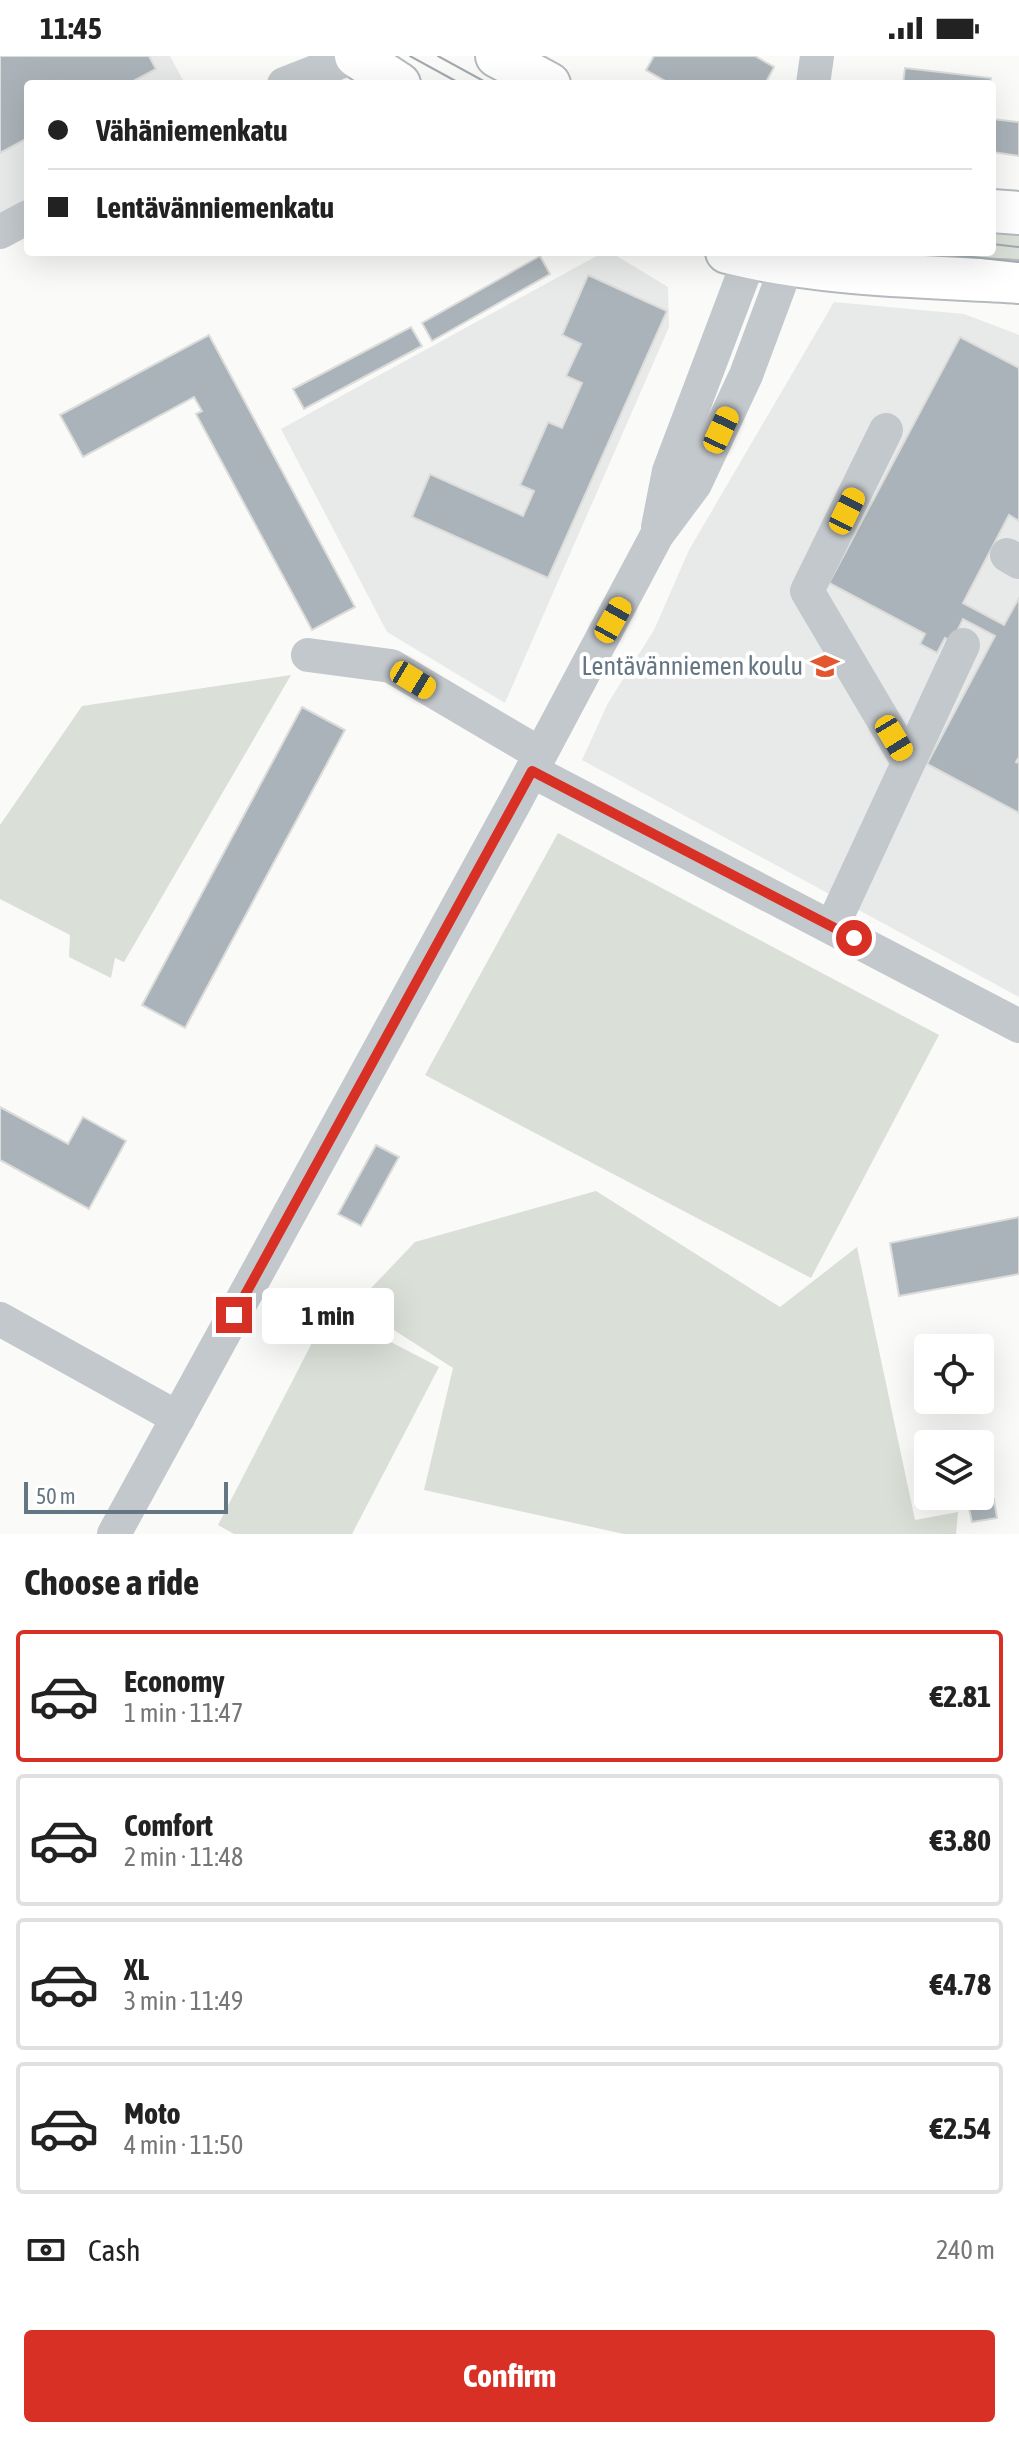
<!DOCTYPE html>
<html lang="en">
<head>
<meta charset="utf-8">
<style>
	:root { --surface:#fff; --page:#f6f6f6; --text:#222; --muted:#767676; --line:#e0e0e0; --accent:#d93025 }
	body { margin:0; font-family:"Asap Condensed",sans-serif; background:var(--page); color:var(--text); height:100vh; display:flex; flex-direction:column; font-size:30px; white-space:nowrap }
	* { box-sizing:border-box; margin:0 }
	p { font-size:26px; color:var(--muted) }
	.icon { flex:none; width:44px; height:44px; fill:none; stroke:currentColor; stroke-width:2; stroke-linecap:round; stroke-linejoin:round }
	.map { position:relative; height:1478px; overflow:hidden }
	.sheet { display:flex; flex-direction:column; background:var(--surface); flex:1 }
	.sheet>* { flex:none }
	.guide { position:absolute; left:24px; top:24px; width:972px; height:176px; border-radius:8px; box-shadow:0 8px 32px #0002; display:grid; align-content:center; height:176px; padding:0 24px; background:var(--surface) }
	.controls { position:absolute; left:914px; top:1278px; display:grid; gap:16px }
	.controls a { display:grid; place-items:center; width:80px; height:80px; border-radius:8px; background:var(--surface); box-shadow:0 8px 32px #0002; font-size:40px }
	.scale { position:absolute; left:24px; bottom:20px; width:204px; box-sizing:border-box; padding-left:8px; border:4px solid #657683; border-top:0; font-size:22px; line-height:28px; white-space:nowrap; color:#657683; -webkit-text-stroke:6px #fff; paint-order:stroke }
	.end { position:absolute; width:36px; height:36px; margin:-18px; border:10px solid #d93025; background:#fff; box-shadow:0 0 0 4px #fff }
	.from { border-radius:50% }
	.bubble { position:absolute; height:56px; border-radius:8px; background:var(--surface); box-shadow:0 8px 32px #0002; font-size:26px; font-weight:700; line-height:56px; text-align:center }
	.car { position:absolute; width:24px; height:48px; margin:-24px -12px; border-radius:10px; box-shadow:0 0 6px 2px #0007; background:linear-gradient(#f5c518 24%,#345 0 40%,#f5c518 0 76%,#345 0 86%,#f5c518 0) }
	.guide b { display:flex; align-items:center; gap:28px; height:76px; font-size:30px }
	.guide b+b { border-top:2px solid var(--line) }
	.guide i { width:20px; height:20px; background:var(--text) }
	ul { padding:0; list-style:none }
	li { display:flex; align-items:center; gap:24px; height:132px; margin:0 16px 12px; padding:0 8px; border:4px solid var(--line); border-radius:8px }
	li div { flex:1 }
	li b { display:block; font-size:30px }
	li em { font-style:normal; font-weight:700 }
	li.current { border-color:var(--accent) }
	li>.icon { width:72px; height:72px; stroke-width:1.5 }
	h2 { padding:0 24px; font-size:36px; line-height:96px }
	.pay { display:flex; align-items:center; gap:20px; height:88px; padding:0 24px; font-size:30px }
	.pay p { margin-inline-start:auto }
	.primary-button { display:flex; gap:16px; margin-top:auto; padding:16px 24px }
	.primary-button a { flex:1; height:92px; border-radius:8px; background:var(--accent); color:#fff; font-size:32px; font-weight:700; line-height:92px; text-align:center }
	.status { display:flex; justify-content:space-between; align-items:center; height:56px; padding:0 40px; background:var(--surface); direction:ltr }
	.status svg { height:22px; fill:currentColor }
	.map>svg:first-child { display:block }
	.built { fill:#e8e9e9 }
	.green { fill:#dadfd7 }
	.building { fill:#aab3b9; stroke:#dcdcda; stroke-width:2 }
	.lines { fill:none; stroke-linecap:round; stroke-linejoin:round }
	.major-casing { stroke:#b5babe; stroke-width:46 }
	.minor { stroke:#c3c8cc; stroke-width:34 }
	.major { stroke:#fff; stroke-width:42 }
	.tram { stroke:#a2aab0; stroke-width:2 }
	.route { stroke:#d93025; stroke-width:10 }
	.labels { text-anchor:middle; dominant-baseline:central; stroke-width:8; stroke-linejoin:round; paint-order:stroke }
	.poi-label { font-size:26px; fill:#657683; stroke:#fff; text-anchor:end }
</style>
</head>
<body>
<div class="status"><b>11:45</b><svg viewBox="0 0 49 12"><path d="M0 12V9h3v3zM5 12V6h3v6zM10 12V3h3v9zM15 12V0h3v12zM26 1h20v11H26zM47 4h2v5h-2z"/></svg></div>
<div class="map">
<svg width="1019" height="1478" viewBox="0 0 1019 1478">
	<rect width="100%" height="100%" fill="#fafaf8"/>
	<!-- built -->
	<g class="built">
		<path d="M 0,0 L 170,0 L 185,28 L 28,28 L 28,148 L 0,163 Z"/>
		<path d="M 604,196 L 610,196 L 668,231 L 669,271 L 505,647 L 387,576 L 281,373 Z"/>
		<path d="M 834,246 L 964,258 L 1019,279 L 1019,941 L 582,704 L 608,647 L 654,574 L 689,494 Z"/>
	</g>
	<!-- green -->
	<g class="green">
		<path d="M 992,172 L 1019,175 L 1019,215 L 856,196 L 992,196 Z"/>
		<path d="M 291,619 L 124,906 L 115,902 L 111,922 L 69,901 L 70,879 L 0,843 L 0,769 L 82,650 Z"/>
		<path d="M 558,777 L 939,979 L 811,1222 L 425,1019 Z"/>
		<path d="M 596,1135 L 780,1251 L 857,1191 L 915,1464 L 958,1456 L 956,1478 L 624,1478 L 424,1434 L 453,1312 L 355,1249 L 415,1186 Z"/>
		<path d="M 329,1254 L 439,1311 L 352,1478 L 234,1478 L 218,1469 Z"/>
	</g>
	<!-- building -->
	<g class="building">
		<path d="M 0,0 L 149,0 L 156,13 L 128,28 L 28,28 L 28,82 L 0,97 Z"/>
		<path d="M 654,0 L 755,0 L 774,11 L 765,28 L 671,28 L 646,14 Z"/>
		<path d="M 905,12 L 991,22 L 990,28 L 903,28 Z"/>
		<path d="M 992,63 L 1019,66 L 1019,100 L 992,96 Z"/>
		<path d="M 540,200 L 550,218 L 432,285 L 422,267 Z"/>
		<path d="M 588,219 L 667,255 L 548,522 L 412,461 L 430,418 L 523,460 L 534,435 L 520,429 L 548,366 L 562,372 L 582,327 L 566,320 L 581,288 L 562,279 Z"/>
		<path d="M 411,271 L 422,290 L 304,353 L 293,333 Z"/>
		<path d="M 209,279 L 355,551 L 312,574 L 196,358 L 202,355 L 194,341 L 83,401 L 60,359 Z"/>
		<path d="M 960,281 L 1019,312 L 1019,465 L 1009,459 L 963,547 L 1004,569 L 1019,542 L 1019,701 L 1016,706 L 1019,707 L 1019,757 L 927,708 L 995,580 L 963,563 L 952,586 L 945,582 L 937,597 L 920,588 L 925,578 L 829,527 Z"/>
		<path d="M 302,651 L 345,674 L 185,972 L 142,949 Z"/>
		<path d="M 0,1051 L 68,1088 L 83,1061 L 126,1085 L 89,1153 L 0,1104 Z"/>
		<path d="M 376,1089 L 399,1101 L 361,1170 L 338,1158 Z"/>
		<path d="M 1019,1161 L 1019,1218 L 899,1240 L 890,1187 Z"/>
		<path d="M 994,1443 L 997,1462 L 972,1466 L 968,1448 Z"/>
	</g>
	<g class="lines">
		<defs>
			<g id="major">
				<path d="M 356,0 L 399,28"/>
				<path d="M 497,0 L 549,28"/>
				<path d="M 992,155 L 1019,157"/>
				<path d="M 727,196 C 823,220 921,220 1019,226"/>
			</g>
		</defs>
		<!-- major casing -->
		<use href="#major" class="major-casing"/>
		<!-- minor -->
		<g class="minor">
			<path d="M 284,28 L 356,0"/>
			<path d="M 813,28 L 817,0"/>
			<path d="M 0,176 L 28,161"/>
			<path d="M 886,374 L 807,535 L 908,706"/>
			<path d="M 658,471 L 669,415 L 752,196"/>
			<path d="M 1007,499 L 1019,506"/>
			<path d="M 308,599 L 391,610 L 540,698"/>
			<path d="M 532,715 L 1019,970"/>
			<path d="M 832,871 L 963,589"/>
			<path d="M 0,1263 L 178,1362"/>
			<path d="M 114,1478 L 515,746 L 657,479 L 695,428 L 746,319 L 787,209 L 789,196"/>
		</g>
		<!-- major -->
		<use href="#major" class="major"/>
		<!-- tram -->
		<g class="tram">
			<path d="M 410,0 L 461,28"/>
			<path d="M 438,0 L 489,28"/>
			<path d="M 992,188 L 1019,191"/>
			<path d="M 925,196 L 1019,206"/>
		</g>
	</g>
	<g class="lines">
		<!-- route -->
		<path class="route" d="M 234,1259 L 532,715 L 854,882"/>
	</g>
	<!-- icons -->
	<defs>
		<symbol id="school-bare" viewBox="-9 -9 18 18"><path d="M0-5L7-2L0 1L-7-2ZM-4 1L0 2.5L4 1V4Q0 6-4 4Z" fill="#e4572e" stroke="#fff" stroke-width="2.5" paint-order="stroke"/></symbol>
	</defs>
	<g fill-rule="evenodd">
		<use href="#school-bare" x="805" y="590" width="40" height="40"/>
	</g>
	<g class="labels">
		<!-- poi labels -->
		<g class="poi-label">
			<text x="803" y="610">Lentävänniemen koulu</text>
		</g>
	</g>
</svg>
<div class="controls">
<a><svg class="icon" aria-label="locate" viewBox="0 0 24 24"><circle cx="12" cy="12" r="6"/><path d="M12 2v4M12 18v4M2 12h4M18 12h4"/></svg></a>
<a><svg class="icon" aria-label="layers" viewBox="0 0 24 24"><path d="M12 4l9 5-9 5-9-5zM3 14l9 5 9-5"/></svg></a>
</div>
<div class="scale">50 m</div>
<i class="end from" style="left:854px;top:882px"></i>
<i class="end" style="left:234px;top:1259px"></i>
<div class="bubble" style="left:262px;top:1232px;width:132px">1 min</div>
<i class="car" style="left:721px;top:374px;rotate:25deg"></i>
<i class="car" style="left:847px;top:455px;rotate:26deg"></i>
<i class="car" style="left:613px;top:564px;rotate:29deg"></i>
<i class="car" style="left:413px;top:624px;rotate:121deg"></i>
<i class="car" style="left:894px;top:682px;rotate:149deg"></i>
<div class="guide">
<b><i class="from"></i>Vähäniemenkatu</b>
<b><i></i>Lentävänniemenkatu</b>
</div>
</div>
<section class="sheet">
<h2>Choose a ride</h2>
<ul>
<li class="current"><svg class="icon" aria-label="car" viewBox="0 0 24 24"><path d="M5 17H2v-5l4-1 3-4h7l3 4 3 1v5h-3M9 17h6M6 11h13"/><circle cx="7" cy="17" r="2"/><circle cx="17" cy="17" r="2"/></svg><div><b>Economy</b><p>1 min · 11:47</p></div><em>€2.81</em></li>
<li><svg class="icon" aria-label="car" viewBox="0 0 24 24"><path d="M5 17H2v-5l4-1 3-4h7l3 4 3 1v5h-3M9 17h6M6 11h13"/><circle cx="7" cy="17" r="2"/><circle cx="17" cy="17" r="2"/></svg><div><b>Comfort</b><p>2 min · 11:48</p></div><em>€3.80</em></li>
<li><svg class="icon" aria-label="car" viewBox="0 0 24 24"><path d="M5 17H2v-5l4-1 3-4h7l3 4 3 1v5h-3M9 17h6M6 11h13"/><circle cx="7" cy="17" r="2"/><circle cx="17" cy="17" r="2"/></svg><div><b>XL</b><p>3 min · 11:49</p></div><em>€4.78</em></li>
<li><svg class="icon" aria-label="car" viewBox="0 0 24 24"><path d="M5 17H2v-5l4-1 3-4h7l3 4 3 1v5h-3M9 17h6M6 11h13"/><circle cx="7" cy="17" r="2"/><circle cx="17" cy="17" r="2"/></svg><div><b>Moto</b><p>4 min · 11:50</p></div><em>€2.54</em></li>
</ul>
<div class="pay"><svg class="icon" aria-label="cash" viewBox="0 0 24 24"><path d="M3 7h18v10H3z"/><circle cx="12" cy="12" r="2"/></svg>Cash<p>240 m</p></div>
<div class="primary-button"><a>Confirm</a></div>
</section>
</body>
</html>
